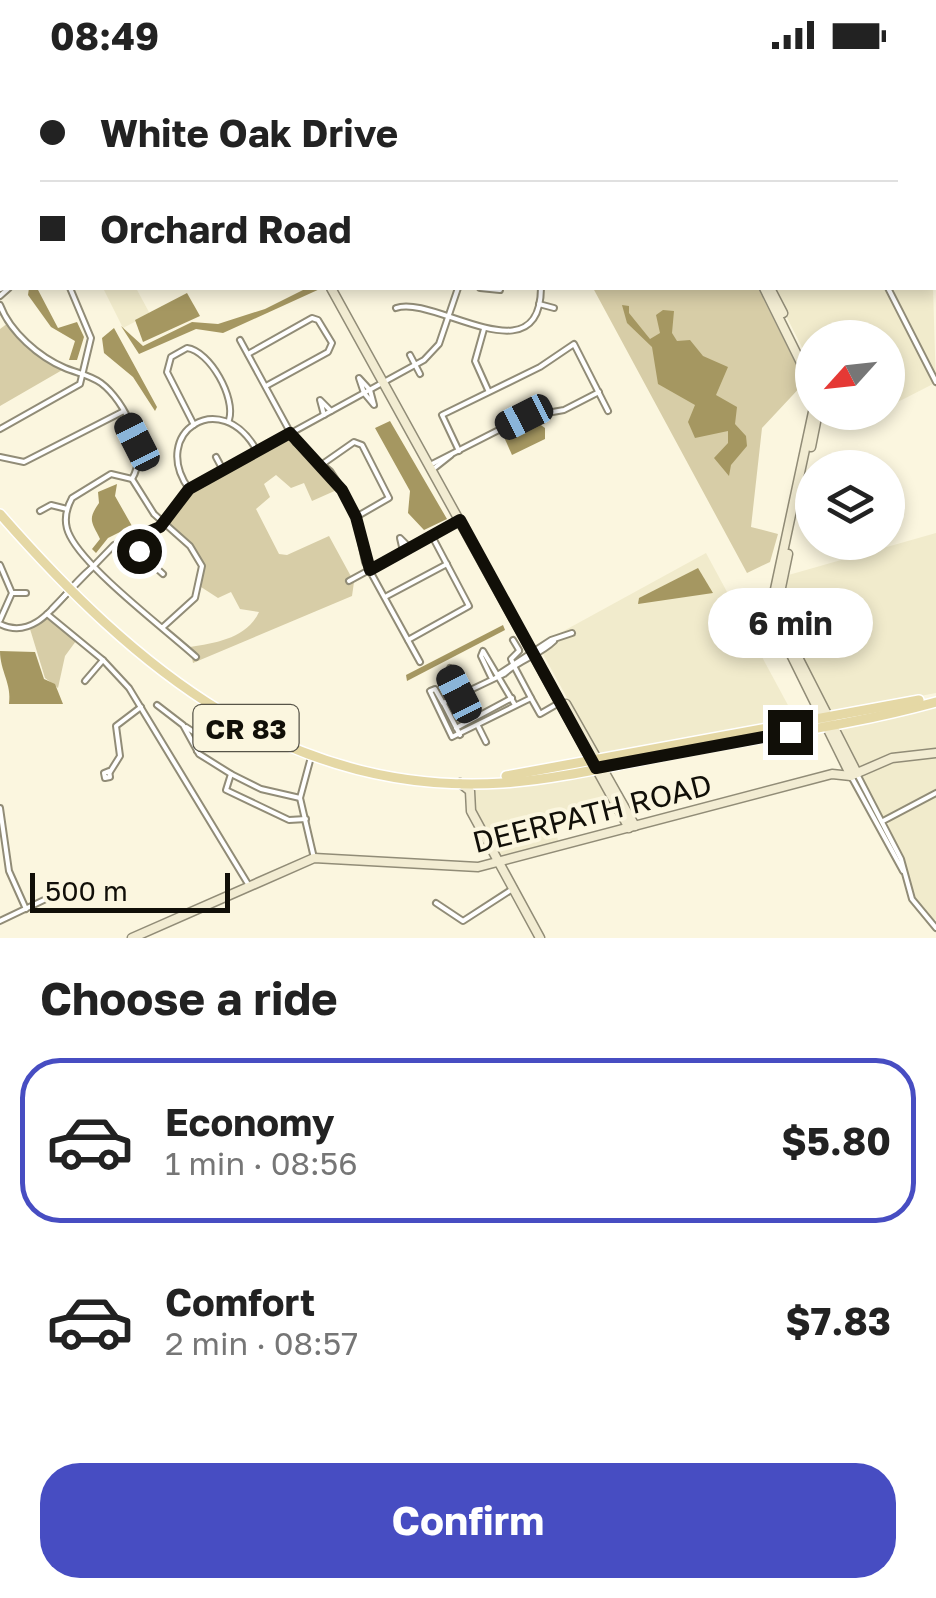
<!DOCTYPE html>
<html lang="en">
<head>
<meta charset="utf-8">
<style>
	:root { --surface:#fff; --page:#f2f2f2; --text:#222; --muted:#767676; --line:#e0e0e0; --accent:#474dc2 }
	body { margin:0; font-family:"Golos Text",sans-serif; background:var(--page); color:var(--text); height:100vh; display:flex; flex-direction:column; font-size:38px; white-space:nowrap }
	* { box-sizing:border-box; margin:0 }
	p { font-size:32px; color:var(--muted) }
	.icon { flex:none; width:55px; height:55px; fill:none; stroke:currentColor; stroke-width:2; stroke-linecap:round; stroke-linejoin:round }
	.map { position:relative; height:868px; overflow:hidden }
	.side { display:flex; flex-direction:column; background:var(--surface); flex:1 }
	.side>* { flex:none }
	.hud { position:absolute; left:0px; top:0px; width:938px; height:220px; box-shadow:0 5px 15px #0003; display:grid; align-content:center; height:220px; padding:0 40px; background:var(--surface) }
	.needle { width:65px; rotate:243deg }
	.buttons { position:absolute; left:795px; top:250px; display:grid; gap:20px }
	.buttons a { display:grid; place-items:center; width:110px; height:110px; border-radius:50%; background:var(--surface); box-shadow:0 5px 15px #0003; font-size:50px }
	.scale { position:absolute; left:30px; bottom:25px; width:200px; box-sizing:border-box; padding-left:10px; border:5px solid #110f08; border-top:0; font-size:28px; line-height:35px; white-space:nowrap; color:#110f08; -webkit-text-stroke:8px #fbf6df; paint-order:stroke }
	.end { position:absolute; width:45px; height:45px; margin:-22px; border:12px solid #110f08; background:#fff; box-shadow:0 0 0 5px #fff }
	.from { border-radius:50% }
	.bubble { position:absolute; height:70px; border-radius:35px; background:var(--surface); box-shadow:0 5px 15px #0003; font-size:32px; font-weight:700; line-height:70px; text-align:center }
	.car { position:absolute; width:30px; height:60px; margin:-30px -15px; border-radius:12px; box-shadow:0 0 8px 2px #0007; background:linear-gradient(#222 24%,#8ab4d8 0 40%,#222 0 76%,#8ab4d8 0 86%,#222 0) }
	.hud b { display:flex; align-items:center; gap:35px; height:95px; font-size:38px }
	.hud b+b { border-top:2px solid var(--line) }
	.hud i { width:25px; height:25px; background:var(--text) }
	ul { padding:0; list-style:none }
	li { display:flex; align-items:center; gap:30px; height:165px; margin:0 20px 15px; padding:0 20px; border:5px solid transparent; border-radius:40px }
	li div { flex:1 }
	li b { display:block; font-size:38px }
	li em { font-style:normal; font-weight:700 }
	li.current { border-color:var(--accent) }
	li>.icon { width:90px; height:90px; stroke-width:1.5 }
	h2 { padding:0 40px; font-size:45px; line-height:120px }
	.primary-button { display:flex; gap:20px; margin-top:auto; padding:20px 40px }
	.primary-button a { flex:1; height:115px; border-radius:40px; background:var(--accent); color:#fff; font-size:40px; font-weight:700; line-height:115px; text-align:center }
	.status { display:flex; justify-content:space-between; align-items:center; height:70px; padding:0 50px; background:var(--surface); direction:ltr }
	.status svg { height:28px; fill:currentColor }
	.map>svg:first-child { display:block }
	.built { fill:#f1ebcc }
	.green { fill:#d7cda7 }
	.water { fill:#a59761 }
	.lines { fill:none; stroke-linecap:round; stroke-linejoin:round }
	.street-casing { stroke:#918c77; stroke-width:8 }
	.secondary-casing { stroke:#918c77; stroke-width:11 }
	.primary-casing { stroke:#fff; stroke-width:12 }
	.highway-casing { stroke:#fff; stroke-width:15 }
	.street { stroke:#fff; stroke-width:4 }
	.secondary { stroke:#f2ecd2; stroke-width:8 }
	.primary { stroke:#e5d8a5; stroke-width:9 }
	.highway { stroke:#d4be69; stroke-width:11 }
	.route { stroke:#110f08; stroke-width:12 }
	.labels { text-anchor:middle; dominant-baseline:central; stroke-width:8; stroke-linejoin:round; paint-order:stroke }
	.shield { fill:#fbf6df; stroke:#575448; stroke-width:2.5 }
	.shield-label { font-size:28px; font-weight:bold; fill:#110f08 }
	.street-label { font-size:30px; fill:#110f08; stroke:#fbf6df }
</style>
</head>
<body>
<div class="status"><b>08:49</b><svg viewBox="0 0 49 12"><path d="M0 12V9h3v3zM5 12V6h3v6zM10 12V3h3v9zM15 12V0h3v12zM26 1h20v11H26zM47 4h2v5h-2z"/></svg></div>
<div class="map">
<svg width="936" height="868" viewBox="0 0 936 868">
	<rect width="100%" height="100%" fill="#fbf6df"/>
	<!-- built -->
	<g class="built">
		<path d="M 103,218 L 136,218 L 150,244 L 123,258 Z"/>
		<path d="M 772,218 L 933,218 L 936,317 L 933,314 L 888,337 L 888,268 L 812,268 L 812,297 Z"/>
		<path d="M 936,463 L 936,623 L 830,643 L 783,556 L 779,541 L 785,506 Z"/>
		<path d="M 706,483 L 796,650 L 600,688 L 538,575 Z"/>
		<path d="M 936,635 L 936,721 L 881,751 L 839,660 Z"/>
		<path d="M 595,699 L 612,729 L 551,744 L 559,774 L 500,788 L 476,742 L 474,718 Z"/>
		<path d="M 936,726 L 936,849 L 930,853 L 916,832 L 887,761 L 889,751 Z"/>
	</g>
	<!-- green -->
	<g class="green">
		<path d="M 593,218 L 758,218 L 805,312 L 762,358 L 751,457 L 778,464 L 770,492 L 747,503 Z"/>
		<path d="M 8,253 L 44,289 L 64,299 L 0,336 L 0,259 Z"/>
		<path d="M 290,367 C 304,386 330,397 339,419 L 312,431 L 304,413 L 291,418 L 276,405 L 264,414 L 270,427 L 256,439 L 279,484 L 287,485 L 329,466 L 354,512 L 352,526 L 193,593 L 190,577 C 216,573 247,568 259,542 L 240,539 L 231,522 L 218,528 L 201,517 C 206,487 185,473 165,453 L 186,422 Z"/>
		<path d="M 47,548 L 76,571 L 65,586 L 58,618 L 45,608 L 30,559 Z"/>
	</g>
	<!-- water -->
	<g class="water">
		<path d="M 29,218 L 37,218 L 58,258 L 77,252 L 84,267 L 77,290 L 69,290 L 75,271 L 51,257 L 28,225 Z"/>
		<path d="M 307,218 L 322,218 L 223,263 L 196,259 L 139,284 L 121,256 L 143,276 L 192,252 L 218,254 L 265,239 Z"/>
		<path d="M 187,223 L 200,246 L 143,272 L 135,250 Z"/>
		<path d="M 622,235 L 629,236 L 629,243 L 650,269 L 660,263 L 656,245 L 663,240 L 674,241 L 672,263 L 677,271 L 690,270 L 703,286 L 728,297 L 716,325 L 737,337 L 735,354 L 746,366 L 747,376 L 731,395 L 729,406 L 714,388 L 728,373 L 728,361 L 695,368 L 688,352 L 695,335 L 658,314 L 652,277 L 627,253 Z"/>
		<path d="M 114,258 L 157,337 L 155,341 L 133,307 L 104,283 L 102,268 Z"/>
		<path d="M 390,351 L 447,449 L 424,460 L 408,443 L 410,421 L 375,358 Z"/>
		<path d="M 538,353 L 545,358 L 545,369 L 512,385 L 504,367 L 517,357 Z"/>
		<path d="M 117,414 L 115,426 L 132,456 L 108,468 L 96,483 L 92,479 L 100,469 C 92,452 87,450 99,433 L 98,422 Z"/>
		<path d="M 698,498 L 713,523 L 638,534 L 639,528 Z"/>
		<path d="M 503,555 L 505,560 L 407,611 L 406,605 Z"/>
		<path d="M 0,581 L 35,582 L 44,609 L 55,614 L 63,634 L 9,634 C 12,614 0,601 0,581 Z"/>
	</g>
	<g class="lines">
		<defs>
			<g id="street">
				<path d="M 17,0 L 19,2"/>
				<path d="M 62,0 L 63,2"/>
				<path d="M 131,0 L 133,2"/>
				<path d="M 90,2 L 95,0"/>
				<path d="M 0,39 L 2,38"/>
				<path d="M 0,81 L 2,80"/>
				<path d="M 0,148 L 2,148"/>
				<path d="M 480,218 L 500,220"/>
				<path d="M 888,218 L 936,312"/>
				<path d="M 0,219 L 3,218"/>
				<path d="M 0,226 L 9,218"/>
				<path d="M 539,234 L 554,238"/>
				<path d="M 0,235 C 10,262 39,287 65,298 C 77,303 90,305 101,313 C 125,331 149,381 132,409"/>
				<path d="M 396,238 C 433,224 540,309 541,218"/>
				<path d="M 484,259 L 475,291 L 488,320"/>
				<path d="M 240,270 L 296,373 L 330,401 L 342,419 L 356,447 L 365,492 L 420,592"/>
				<path d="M 248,284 L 312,248 L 318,250 L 332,273 L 328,282 L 266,316"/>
				<path d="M 410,285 L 420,304"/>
				<path d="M 359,308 L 370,320 L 374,335 L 364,323 Z"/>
				<path d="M 324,345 L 320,330 L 331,341"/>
				<path d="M 194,355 L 167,302 L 171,287 L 187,278 C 210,281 236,328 229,350"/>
				<path d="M 0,359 L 80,314 L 91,268 L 70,218"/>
				<path d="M 459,381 L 442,345 L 540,297 L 574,274 L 608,341"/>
				<path d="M 0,387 L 24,392 L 122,342"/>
				<path d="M 216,387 L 223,400"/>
				<path d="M 324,393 L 354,372 L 362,375 L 389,428 L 356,447"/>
				<path d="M 430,395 L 524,347 L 564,340 L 599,322"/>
				<path d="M 432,400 L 451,385"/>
				<path d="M 189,419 C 149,363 221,315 257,381"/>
				<path d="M 40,441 L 51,435 L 67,439"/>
				<path d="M 135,467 L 143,486 L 163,504"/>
				<path d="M 403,481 L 400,468 L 410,478"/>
				<path d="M 0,495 L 12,523 L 0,550"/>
				<path d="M 349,511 L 459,451"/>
				<path d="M 12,523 L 26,523"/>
				<path d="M 385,527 L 447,494"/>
				<path d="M 52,539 L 114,475 L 159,457 L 189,419 L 424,290 L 439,274 L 458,218"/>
				<path d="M 47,544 L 103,590 L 129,618 L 248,814"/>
				<path d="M 0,554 C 40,574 64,518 92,498"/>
				<path d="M 163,557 L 195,528 L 202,496 L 190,476 L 154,444 L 132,409 L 111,404 L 72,428 C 65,441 63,453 70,466 C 87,500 165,559 196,587"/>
				<path d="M 408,570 L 469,536 L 432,466"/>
				<path d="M 513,570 L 519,580"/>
				<path d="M 519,581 L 511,589 L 514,596 L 531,628 L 452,667 L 430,621 L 435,619 L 443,633 L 504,604 C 519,590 540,585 554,571"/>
				<path d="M 499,604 L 551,570 L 572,563"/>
				<path d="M 491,607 L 481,586 L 483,581 L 515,635"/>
				<path d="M 85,611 L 103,590"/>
				<path d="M 459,624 L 448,603 L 450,598 L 466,620"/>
				<path d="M 531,628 L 540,644 L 559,633"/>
				<path d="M 444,634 L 460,665"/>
				<path d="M 157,635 L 183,655 L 199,684 L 231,704 L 226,720 L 289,750 L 306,749"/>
				<path d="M 478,656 L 486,672"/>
				<path d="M 186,657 L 203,668 L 197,681"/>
				<path d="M 456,658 L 512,628"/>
				<path d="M 311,687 L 300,728 L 314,788"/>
				<path d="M 109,701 L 110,707 L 105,708 L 104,703 Z"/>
				<path d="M 110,702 L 120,686 L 116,656 L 141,637"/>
				<path d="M 231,704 L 261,719 L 300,728"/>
				<path d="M 857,704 L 901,789 L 912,829 L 936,858"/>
				<path d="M 852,708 L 903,801"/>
				<path d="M 0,738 L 9,801 L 26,839"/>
				<path d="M 883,751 L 936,723"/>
				<path d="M 436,833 L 463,851 L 514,818"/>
				<path d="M 0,851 L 46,829 L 49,823"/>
			</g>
			<g id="secondary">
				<path d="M 210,0 L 211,2"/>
				<path d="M 656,0 L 657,2"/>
				<path d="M 358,2 L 363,0"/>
				<path d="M 0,110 L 2,110"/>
				<path d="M 331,218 L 629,758"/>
				<path d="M 764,218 L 812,315"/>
				<path d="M 770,218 L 783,243"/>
				<path d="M 813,342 L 774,524 L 773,548 L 851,706"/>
				<path d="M 811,377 L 818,342"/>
				<path d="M 788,484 L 778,532 L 780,552 L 857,703"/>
				<path d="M 566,634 L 635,756"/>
				<path d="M 855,704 L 892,688 L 936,683"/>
				<path d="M 460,713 L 470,721 L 471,741 L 540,868"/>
				<path d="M 132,868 L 314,788 L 478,797 L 832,704 L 851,706"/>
			</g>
			<g id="primary">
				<path d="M 0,444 C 134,597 287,727 503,713 C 563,709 623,693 682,682 C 767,666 853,655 936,632"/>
				<path d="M 506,706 L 919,630"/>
			</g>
			<g id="highway">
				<path d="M 831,0 L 833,2"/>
				<path d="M 935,179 L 936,181"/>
				<path d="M 935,195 L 936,197"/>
			</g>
		</defs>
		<!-- street casing -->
		<use href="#street" class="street-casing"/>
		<!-- secondary casing -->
		<use href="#secondary" class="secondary-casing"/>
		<!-- primary casing -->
		<use href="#primary" class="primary-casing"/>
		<!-- highway casing -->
		<use href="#highway" class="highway-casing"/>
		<!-- street -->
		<use href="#street" class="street"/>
		<!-- secondary -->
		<use href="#secondary" class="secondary"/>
		<!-- primary -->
		<use href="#primary" class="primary"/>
		<!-- highway -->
		<use href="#highway" class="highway"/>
	</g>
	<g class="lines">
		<!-- route -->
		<path class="route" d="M 139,481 L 136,467 L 160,457 L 189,419 L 290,363 L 342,420 L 356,447 L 370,500 L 460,450 L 596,698 L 790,662"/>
	</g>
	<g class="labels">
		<!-- shield labels -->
		<rect class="shield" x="193.5" y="635" width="105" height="46" rx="8"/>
		<g class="shield-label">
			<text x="246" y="658">CR 83</text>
		</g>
		<!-- street labels -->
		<g class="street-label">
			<text transform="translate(592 743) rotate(-14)">DEERPATH ROAD</text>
		</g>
	</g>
</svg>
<div class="buttons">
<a><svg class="needle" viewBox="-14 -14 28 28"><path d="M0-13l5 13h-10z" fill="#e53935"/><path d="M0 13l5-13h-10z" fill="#767676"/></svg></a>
<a><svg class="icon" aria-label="layers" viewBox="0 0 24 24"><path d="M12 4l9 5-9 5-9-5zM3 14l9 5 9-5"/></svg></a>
</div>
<div class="scale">500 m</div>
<i class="end from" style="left:139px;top:481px"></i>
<i class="end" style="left:790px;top:662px"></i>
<div class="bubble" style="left:708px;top:518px;width:165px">6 min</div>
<i class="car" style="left:524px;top:347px;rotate:243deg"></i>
<i class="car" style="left:137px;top:372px;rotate:333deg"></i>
<i class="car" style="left:459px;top:624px;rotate:333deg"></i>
<div class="hud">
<b><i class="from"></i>White Oak Drive</b>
<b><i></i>Orchard Road</b>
</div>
</div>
<section class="side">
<h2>Choose a ride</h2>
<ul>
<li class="current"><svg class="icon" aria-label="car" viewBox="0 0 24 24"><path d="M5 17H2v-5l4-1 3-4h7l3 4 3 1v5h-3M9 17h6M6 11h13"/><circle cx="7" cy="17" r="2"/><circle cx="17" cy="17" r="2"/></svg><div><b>Economy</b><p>1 min · 08:56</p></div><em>$5.80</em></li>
<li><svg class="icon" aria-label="car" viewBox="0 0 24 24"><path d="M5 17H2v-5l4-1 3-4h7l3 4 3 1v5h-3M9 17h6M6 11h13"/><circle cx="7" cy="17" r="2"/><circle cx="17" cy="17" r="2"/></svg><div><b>Comfort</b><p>2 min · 08:57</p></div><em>$7.83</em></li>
</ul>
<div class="primary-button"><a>Confirm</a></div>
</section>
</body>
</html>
